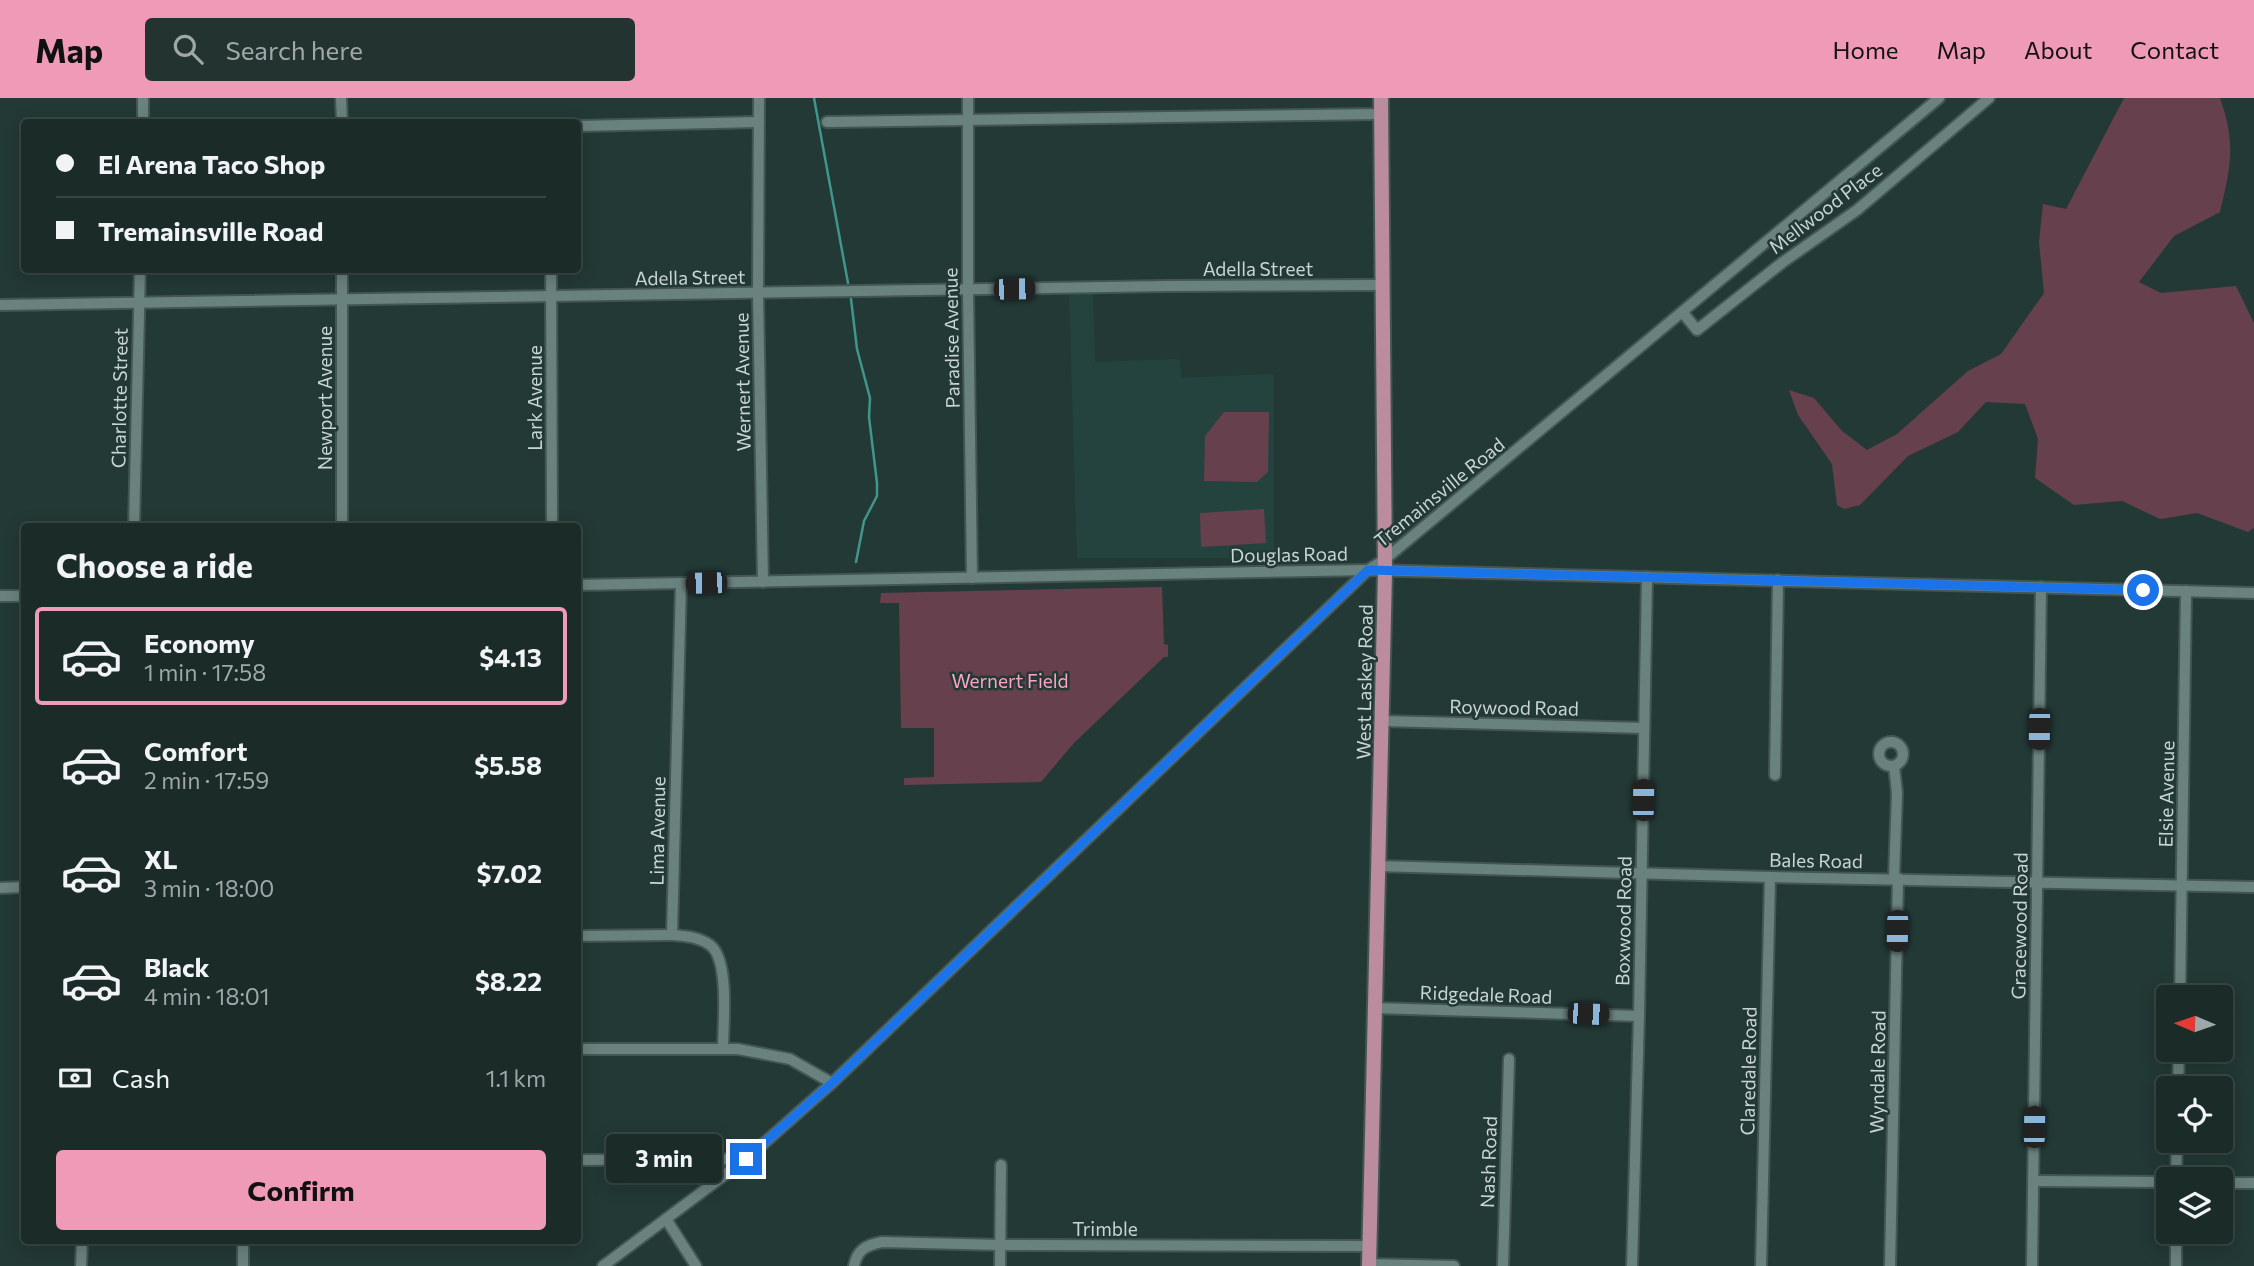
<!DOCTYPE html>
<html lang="en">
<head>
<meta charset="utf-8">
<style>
	:root { --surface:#1a2b28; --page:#233330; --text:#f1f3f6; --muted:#9fa7a8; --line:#384745; --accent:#ef9ab7 }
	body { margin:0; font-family:Commissioner,sans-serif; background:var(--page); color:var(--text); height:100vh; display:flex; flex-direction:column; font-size:26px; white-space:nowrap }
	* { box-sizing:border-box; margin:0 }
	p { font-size:23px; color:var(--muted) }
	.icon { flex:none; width:38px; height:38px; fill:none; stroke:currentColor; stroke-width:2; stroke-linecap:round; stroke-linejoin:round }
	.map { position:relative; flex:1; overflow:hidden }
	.panel { position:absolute; left:21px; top:425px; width:560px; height:721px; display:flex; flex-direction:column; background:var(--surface); border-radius:7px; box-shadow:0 4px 18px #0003,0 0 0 2px var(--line) }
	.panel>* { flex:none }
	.hud { position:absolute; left:21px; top:21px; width:560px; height:154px; border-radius:7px; box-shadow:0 4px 18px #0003,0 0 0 2px var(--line); display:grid; align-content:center; height:154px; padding:0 35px; background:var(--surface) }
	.needle { width:46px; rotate:272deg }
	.fabs { position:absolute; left:2156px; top:887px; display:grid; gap:14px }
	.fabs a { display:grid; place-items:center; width:77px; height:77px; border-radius:7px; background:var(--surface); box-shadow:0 4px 18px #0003,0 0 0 2px var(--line); font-size:35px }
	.end { position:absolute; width:32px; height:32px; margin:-16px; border:9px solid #1a73e8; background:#fff; box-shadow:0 0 0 4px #fff }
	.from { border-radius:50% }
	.bubble { position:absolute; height:49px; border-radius:7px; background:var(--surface); box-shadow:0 4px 18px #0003,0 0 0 2px var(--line); font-size:23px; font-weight:700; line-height:49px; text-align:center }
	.car { position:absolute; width:21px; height:42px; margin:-21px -10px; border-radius:9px; box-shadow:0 0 5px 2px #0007; background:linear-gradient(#222 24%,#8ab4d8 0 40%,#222 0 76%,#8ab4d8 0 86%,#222 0) }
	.hud b { display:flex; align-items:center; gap:24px; height:66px; font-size:26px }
	.hud b+b { border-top:2px solid var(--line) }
	.hud i { width:18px; height:18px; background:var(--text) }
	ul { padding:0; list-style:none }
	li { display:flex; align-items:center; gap:21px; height:98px; margin:0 14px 10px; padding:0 21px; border:4px solid transparent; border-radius:7px }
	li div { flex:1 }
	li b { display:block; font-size:26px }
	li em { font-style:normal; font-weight:700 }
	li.selected { border-color:var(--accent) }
	li>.icon { width:63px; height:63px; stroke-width:1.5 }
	h2 { padding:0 35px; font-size:32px; line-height:84px }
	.pay { display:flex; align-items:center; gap:18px; height:77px; padding:0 35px; font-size:26px }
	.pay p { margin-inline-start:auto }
	.button { display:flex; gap:14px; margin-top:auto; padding:14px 35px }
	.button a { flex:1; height:80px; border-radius:7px; background:var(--accent); color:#111; font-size:28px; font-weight:700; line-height:80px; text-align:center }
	header { display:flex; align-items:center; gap:42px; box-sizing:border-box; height:98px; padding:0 35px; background:var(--accent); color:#111 }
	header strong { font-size:33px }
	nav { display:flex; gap:38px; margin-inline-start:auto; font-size:24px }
	.search { width:490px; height:63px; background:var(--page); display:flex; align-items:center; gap:18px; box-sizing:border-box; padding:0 24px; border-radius:7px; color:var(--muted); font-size:26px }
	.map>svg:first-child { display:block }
	.built { fill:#24433f }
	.green { fill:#66404d }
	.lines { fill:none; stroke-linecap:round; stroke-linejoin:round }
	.stream { stroke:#40968d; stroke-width:2.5 }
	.minor-casing { stroke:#435654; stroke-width:14 }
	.major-casing { stroke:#435654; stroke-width:18 }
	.minor { stroke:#6a827e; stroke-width:10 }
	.major { stroke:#ba8c9e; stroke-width:14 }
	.route { stroke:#1a73e8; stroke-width:9 }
	.labels { text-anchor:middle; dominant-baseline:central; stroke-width:5; stroke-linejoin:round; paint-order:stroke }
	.street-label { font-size:19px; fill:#c9d5d3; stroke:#233936 }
	.park-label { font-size:19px; fill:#ffa3c3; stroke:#233936 }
</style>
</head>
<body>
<header>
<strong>Map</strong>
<div class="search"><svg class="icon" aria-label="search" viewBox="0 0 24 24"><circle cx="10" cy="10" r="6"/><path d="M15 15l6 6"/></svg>Search here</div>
<nav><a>Home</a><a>Map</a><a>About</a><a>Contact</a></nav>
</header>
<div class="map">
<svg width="2254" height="1168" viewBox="0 0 2254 1168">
	<rect width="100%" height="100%" fill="#233936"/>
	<!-- built -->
	<path class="built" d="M 1093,196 L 1095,264 L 1180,261 L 1181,280 L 1274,276 L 1274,460 L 1077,460 L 1069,197 Z"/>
	<!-- green -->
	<g class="green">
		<path d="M 2124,0 L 2220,0 C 2236,45 2231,68 2220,114 L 2174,138 L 2139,184 L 2161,195 L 2236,188 L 2254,225 L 2254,430 L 2248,434 L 2197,415 L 2160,421 L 2122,403 L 2074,407 L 2035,380 L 2038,341 L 2025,306 L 1986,304 L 1958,334 L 1908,358 L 1860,407 L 1844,411 L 1837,407 L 1832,366 L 1798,317 L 1789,292 L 1814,300 L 1842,333 L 1867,352 L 1897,336 L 1968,273 L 2001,256 L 2044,195 L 2039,144 L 2043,106 L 2066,111 Z"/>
		<path d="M 1224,314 L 1269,314 L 1268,374 L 1257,384 L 1204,383 L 1205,338 Z"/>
		<path d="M 1264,411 L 1266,445 L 1201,449 L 1200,415 Z"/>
		<path d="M 1162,489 L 1164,546 L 1168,547 L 1168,559 L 1164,559 L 1074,645 L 1041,684 L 904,687 L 904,680 L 934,679 L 934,630 L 901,630 L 899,505 L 880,505 L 881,495 Z"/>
	</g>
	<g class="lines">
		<!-- stream -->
		<g class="stream">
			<path d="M 814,0 L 848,185"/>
			<path d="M 851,201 L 857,251 L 870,300 L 869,319 L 877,385 L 877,398 L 864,423 L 856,464"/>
		</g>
		<defs>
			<g id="minor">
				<path d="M 341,0 L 342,24"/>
				<path d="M 759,0 L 758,196 L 763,484"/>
				<path d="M 968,0 L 968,192 L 972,480"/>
				<path d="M 143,24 L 143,0"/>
				<path d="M 827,24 L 1381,16"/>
				<path d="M 578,28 L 759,24"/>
				<path d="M 342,172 L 342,429"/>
				<path d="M 551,172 L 552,429"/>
				<path d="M 0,207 L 1167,188 L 1381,187"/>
				<path d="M 1683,215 L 1697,232 L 1783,164 L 1857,112 L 1989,0"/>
				<path d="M 134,429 L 140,172"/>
				<path d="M 681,485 L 672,837 C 685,838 699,839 710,847 C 730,862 723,926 723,950"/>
				<path d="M 578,487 L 1368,472 L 2254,495"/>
				<path d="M 0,498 L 24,498"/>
				<path d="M 1383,623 L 1644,630"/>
				<circle cx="1891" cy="656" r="12"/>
				<path d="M 1894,668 L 1897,695 L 1894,780"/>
				<path d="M 1775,677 L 1778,482"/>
				<path d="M 1377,768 L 1770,779 L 2254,789"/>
				<path d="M 0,790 L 24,789"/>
				<path d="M 578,838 L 672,837"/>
				<path d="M 2180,900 L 2186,493"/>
				<path d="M 1374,910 L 1639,918"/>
				<path d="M 578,951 L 738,951 L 790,961 L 832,985"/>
				<path d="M 2178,990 L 2179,952"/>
				<path d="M 578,1062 L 746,1061"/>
				<path d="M 2176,1082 L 2177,1043"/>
				<path d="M 2033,1083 L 2168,1084"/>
				<path d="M 2221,1085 L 2254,1085"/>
				<path d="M 666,1121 L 696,1168"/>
				<path d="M 1369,1166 L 1454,1168"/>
				<path d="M 81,1168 L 82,1143"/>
				<path d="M 243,1168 L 243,1143"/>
				<path d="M 603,1168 L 746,1061 L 832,985 L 1368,472 L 1384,462 L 1939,0"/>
				<path d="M 854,1168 C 857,1152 866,1147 882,1144 L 1001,1147 L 1370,1148"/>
				<path d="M 1000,1168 L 1001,1067"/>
				<path d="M 1503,1168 L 1509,961"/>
				<path d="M 1632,1168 L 1639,918 L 1647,479"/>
				<path d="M 1761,1168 L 1770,779"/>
				<path d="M 1890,1168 L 1898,780"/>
				<path d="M 2032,1168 L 2041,489"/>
				<path d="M 2176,1168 L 2176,1134"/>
			</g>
			<path id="major" d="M 1369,1168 L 1385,473 L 1381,0"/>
		</defs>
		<!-- minor casing -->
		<use href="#minor" class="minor-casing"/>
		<!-- major casing -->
		<use href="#major" class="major-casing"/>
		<!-- minor -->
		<use href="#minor" class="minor"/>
		<!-- major -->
		<use href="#major" class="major"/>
	</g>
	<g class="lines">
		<!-- route -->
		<path class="route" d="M 746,1061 L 832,985 L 1368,472 L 2143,492"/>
	</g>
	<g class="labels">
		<!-- street labels -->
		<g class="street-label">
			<text transform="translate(1825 110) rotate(-37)">Mellwood Place</text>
			<text x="1258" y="170">Adella Street</text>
			<text transform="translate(690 179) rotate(-1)">Adella Street</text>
			<text transform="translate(951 240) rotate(-91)">Paradise Avenue</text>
			<text transform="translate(742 284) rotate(-91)">Wernert Avenue</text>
			<text transform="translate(119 300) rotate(-89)">Charlotte Street</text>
			<text transform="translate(324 300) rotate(-90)">Newport Avenue</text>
			<text transform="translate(534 300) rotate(-90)">Lark Avenue</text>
			<text transform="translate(1439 394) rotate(-39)">Tremainsville Road</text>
			<text transform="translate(1289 456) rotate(-1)">Douglas Road</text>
			<text transform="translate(1364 584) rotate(-89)">West Laskey Road</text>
			<text transform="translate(1514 609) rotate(1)">Roywood Road</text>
			<text transform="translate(2166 696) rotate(-89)">Elsie Avenue</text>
			<text transform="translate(657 733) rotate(-89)">Lima Avenue</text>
			<text transform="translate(1816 762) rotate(1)">Bales Road</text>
			<text transform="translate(1623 823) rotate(-89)">Boxwood Road</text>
			<text transform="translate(2019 828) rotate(-89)">Gracewood Road</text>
			<text transform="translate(1486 896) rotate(2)">Ridgedale Road</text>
			<text transform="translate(1748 973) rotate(-89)">Claredale Road</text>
			<text transform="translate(1877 974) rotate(-89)">Wyndale Road</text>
			<text transform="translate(1488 1064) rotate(-88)">Nash Road</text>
			<text x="1105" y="1130">Trimble</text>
		</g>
		<!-- park labels -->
		<g class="park-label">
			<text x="1010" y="582">Wernert Field</text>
		</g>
	</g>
</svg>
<div class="fabs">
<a><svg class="needle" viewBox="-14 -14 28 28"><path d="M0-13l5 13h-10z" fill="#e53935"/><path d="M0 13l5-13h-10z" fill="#9fa7a8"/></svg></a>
<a><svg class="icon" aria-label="locate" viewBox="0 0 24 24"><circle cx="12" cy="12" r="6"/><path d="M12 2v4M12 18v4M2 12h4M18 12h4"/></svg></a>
<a><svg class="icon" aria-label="layers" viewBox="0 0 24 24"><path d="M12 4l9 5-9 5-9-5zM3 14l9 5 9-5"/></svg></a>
</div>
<i class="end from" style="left:2143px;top:492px"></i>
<i class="end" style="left:746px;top:1061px"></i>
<div class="bubble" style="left:606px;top:1036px;width:116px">3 min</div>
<i class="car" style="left:1014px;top:191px;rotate:89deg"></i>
<i class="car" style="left:706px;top:485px;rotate:269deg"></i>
<i class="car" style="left:2039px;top:631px;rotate:181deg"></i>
<i class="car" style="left:1643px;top:702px;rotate:1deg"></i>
<i class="car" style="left:1897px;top:833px;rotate:181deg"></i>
<i class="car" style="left:1588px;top:916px;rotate:92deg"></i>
<i class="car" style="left:2034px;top:1029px;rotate:1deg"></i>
<div class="hud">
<b><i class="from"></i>El Arena Taco Shop</b>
<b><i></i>Tremainsville Road</b>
</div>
<section class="panel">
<h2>Choose a ride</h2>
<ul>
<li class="selected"><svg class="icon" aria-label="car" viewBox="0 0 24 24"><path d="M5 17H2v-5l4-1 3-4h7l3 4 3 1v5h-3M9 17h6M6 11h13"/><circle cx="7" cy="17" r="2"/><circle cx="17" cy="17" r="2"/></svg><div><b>Economy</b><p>1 min · 17:58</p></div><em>$4.13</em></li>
<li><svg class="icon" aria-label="car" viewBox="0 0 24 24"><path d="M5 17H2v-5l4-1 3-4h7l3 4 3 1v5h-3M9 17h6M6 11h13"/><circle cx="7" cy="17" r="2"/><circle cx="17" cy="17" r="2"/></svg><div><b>Comfort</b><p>2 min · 17:59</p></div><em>$5.58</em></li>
<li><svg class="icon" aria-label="car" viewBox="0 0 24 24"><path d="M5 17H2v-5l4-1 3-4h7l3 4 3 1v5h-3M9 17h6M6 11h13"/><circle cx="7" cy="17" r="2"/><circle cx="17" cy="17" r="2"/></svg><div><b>XL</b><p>3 min · 18:00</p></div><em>$7.02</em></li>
<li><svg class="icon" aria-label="car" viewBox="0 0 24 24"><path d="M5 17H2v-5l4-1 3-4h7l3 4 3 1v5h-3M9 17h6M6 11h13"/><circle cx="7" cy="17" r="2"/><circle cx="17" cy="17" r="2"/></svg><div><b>Black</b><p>4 min · 18:01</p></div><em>$8.22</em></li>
</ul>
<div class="pay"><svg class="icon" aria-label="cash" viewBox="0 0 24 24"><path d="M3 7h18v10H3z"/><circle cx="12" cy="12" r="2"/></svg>Cash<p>1.1 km</p></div>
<div class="button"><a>Confirm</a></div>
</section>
</div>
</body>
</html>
